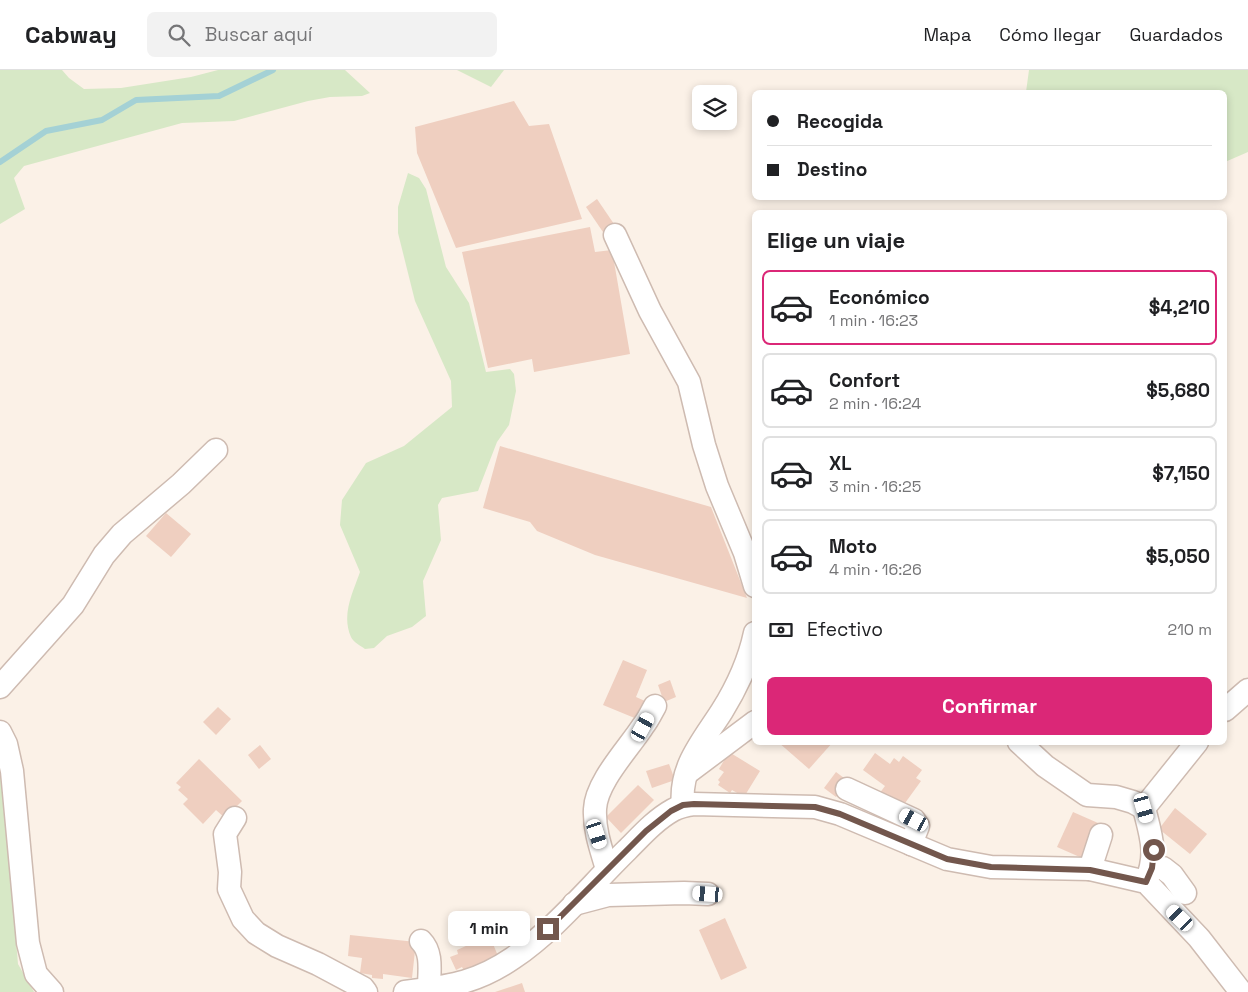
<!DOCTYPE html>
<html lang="es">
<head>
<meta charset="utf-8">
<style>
	:root { --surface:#fff; --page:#f2f2f2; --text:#202124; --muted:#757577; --line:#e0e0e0; --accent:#db2777 }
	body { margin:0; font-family:"Space Grotesk",sans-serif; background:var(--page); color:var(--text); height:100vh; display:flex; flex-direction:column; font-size:19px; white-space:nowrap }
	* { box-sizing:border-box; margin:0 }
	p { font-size:16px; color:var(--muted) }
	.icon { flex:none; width:28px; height:28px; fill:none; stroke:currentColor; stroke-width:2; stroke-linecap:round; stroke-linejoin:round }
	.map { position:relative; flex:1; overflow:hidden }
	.panel { position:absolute; left:752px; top:140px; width:475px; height:535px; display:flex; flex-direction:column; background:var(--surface); border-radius:8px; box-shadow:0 2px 8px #0003 }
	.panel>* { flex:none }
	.hud { position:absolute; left:752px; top:20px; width:475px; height:110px; border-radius:8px; box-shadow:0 2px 8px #0003; display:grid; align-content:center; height:110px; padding:0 15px; background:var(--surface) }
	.tools { position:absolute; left:692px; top:15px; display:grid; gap:10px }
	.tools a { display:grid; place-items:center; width:45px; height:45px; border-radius:8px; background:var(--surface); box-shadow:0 2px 8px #0003; font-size:25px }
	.end { position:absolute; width:22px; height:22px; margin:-11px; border:6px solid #73574d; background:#fff; box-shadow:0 0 0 2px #fff }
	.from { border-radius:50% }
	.bubble { position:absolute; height:35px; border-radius:8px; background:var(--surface); box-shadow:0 2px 8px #0003; font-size:16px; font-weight:600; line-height:35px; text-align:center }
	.car { position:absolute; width:15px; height:30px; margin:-15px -8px; border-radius:6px; box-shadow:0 0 4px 1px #0007; background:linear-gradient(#fff 24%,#345 0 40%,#fff 0 76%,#345 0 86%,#fff 0) }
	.hud b { display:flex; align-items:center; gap:18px; height:48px; font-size:19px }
	.hud b+b { border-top:1px solid var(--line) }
	.hud i { width:12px; height:12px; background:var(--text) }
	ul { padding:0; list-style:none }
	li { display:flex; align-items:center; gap:15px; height:75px; margin:0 10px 8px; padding:0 5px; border:2px solid var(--line); border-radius:8px }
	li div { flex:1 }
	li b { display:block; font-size:19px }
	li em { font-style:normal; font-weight:600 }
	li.active { border-color:var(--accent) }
	li>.icon { width:45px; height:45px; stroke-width:1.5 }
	h2 { padding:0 15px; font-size:22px; line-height:60px }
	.pay { display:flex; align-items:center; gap:12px; height:55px; padding:0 15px; font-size:19px }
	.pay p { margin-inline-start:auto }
	.cta { display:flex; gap:10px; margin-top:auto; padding:10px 15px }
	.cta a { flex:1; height:58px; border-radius:8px; background:var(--accent); color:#fff; font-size:20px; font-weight:600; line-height:58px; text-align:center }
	header { display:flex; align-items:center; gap:30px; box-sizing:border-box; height:70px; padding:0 25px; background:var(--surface); border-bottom:1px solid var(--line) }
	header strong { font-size:24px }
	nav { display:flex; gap:28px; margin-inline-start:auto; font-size:18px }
	.search { width:350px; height:45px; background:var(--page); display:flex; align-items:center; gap:12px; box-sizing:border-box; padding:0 18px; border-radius:8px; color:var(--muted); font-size:19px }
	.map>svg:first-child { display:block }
	.green { fill:#d7e8c6 }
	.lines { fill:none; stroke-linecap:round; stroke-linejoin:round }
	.stream { stroke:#a4d1d5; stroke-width:6 }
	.building { fill:#efcfc0 }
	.minor-casing { stroke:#cebbb1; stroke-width:25 }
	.minor { stroke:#fff; stroke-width:22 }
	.route { stroke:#73574d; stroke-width:6 }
</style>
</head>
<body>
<header>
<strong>Cabway</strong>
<div class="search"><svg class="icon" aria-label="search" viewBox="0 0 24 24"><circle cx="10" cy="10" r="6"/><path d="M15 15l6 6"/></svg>Buscar aquí</div>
<nav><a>Mapa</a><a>Cómo llegar</a><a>Guardados</a></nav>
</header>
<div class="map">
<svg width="1248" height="922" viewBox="0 0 1248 922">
	<rect width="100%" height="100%" fill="#fbf1e7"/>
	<!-- green -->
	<g class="green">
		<path d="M 0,0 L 62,0 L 69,8 L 84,19 L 121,18 L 191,7 L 218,0 L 345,0 L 370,23 L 362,26 L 330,27 L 308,31 L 234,51 L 182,53 L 24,96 L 14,108 L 25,139 L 0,154 Z"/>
		<path d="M 457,0 L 504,0 L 491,17 Z"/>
		<path d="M 1029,0 L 1248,0 L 1248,82 L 1225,92 L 1225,22 L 1026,22 Z"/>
		<path d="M 408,103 L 419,108 L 426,119 L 446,197 L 469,233 L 486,302 L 510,299 L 514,304 L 516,321 L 509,355 L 497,372 L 478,421 L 442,428 L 438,435 L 441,470 L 423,511 L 426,546 L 412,557 L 387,566 L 374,578 L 365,579 C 361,576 353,572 351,567 C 341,545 353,522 360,502 L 340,455 L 342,430 L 366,393 L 404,376 L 452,337 L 451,311 L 415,231 L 398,163 L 398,137 Z"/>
		<path d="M 0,682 L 18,894 L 34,922 L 0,922 Z"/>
	</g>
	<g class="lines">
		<!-- stream -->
		<path class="stream" d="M 0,92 L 46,61 L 102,50 L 136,30 L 219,26 L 273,0"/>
	</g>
	<!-- building -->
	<g class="building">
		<path d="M 514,31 L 529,56 L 549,54 L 582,149 L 456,178 L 417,83 L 415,57 Z"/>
		<path d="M 597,129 L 616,157 L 605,165 L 586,137 Z"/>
		<path d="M 590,157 L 595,182 L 612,180 L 630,284 L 534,302 L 532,289 L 488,298 L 462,182 Z"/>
		<path d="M 500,376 L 711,437 L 747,528 L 595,485 L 537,461 L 530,452 L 483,438 Z"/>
		<path d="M 166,443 L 191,464 L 171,487 L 146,466 Z"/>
		<path d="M 623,590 L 647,600 L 636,627 L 645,631 L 637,649 L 603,635 Z"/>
		<path d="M 670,610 L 676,627 L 664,632 L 658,615 Z"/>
		<path d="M 218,637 L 231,649 L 216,665 L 203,652 Z"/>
		<path d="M 778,672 L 833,672 L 809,699 Z"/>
		<path d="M 260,675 L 271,689 L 259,699 L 248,685 Z"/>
		<path d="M 729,682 L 760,701 L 744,727 L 732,720 L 730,723 L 718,715 L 720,712 L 718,710 L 724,702 L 719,699 Z"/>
		<path d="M 875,683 L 890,694 L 894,688 L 899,692 L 903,686 L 922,700 L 916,708 L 921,711 L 900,740 L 879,724 L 885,716 L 863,700 Z"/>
		<path d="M 199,689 L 242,731 L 225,748 L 216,740 L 203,754 L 183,734 L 188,729 L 178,720 L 181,717 L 176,713 Z"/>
		<path d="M 669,694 L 675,710 L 652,718 L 646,701 Z"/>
		<path d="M 836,702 L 848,711 L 836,727 L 824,718 Z"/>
		<path d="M 638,715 L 654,730 L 621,763 L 606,747 Z"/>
		<path d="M 1175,738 L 1207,764 L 1190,784 L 1159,759 Z"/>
		<path d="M 1073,742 L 1098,753 L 1082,788 L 1057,777 Z"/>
		<path d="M 725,848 L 747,898 L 721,910 L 699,860 Z"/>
		<path d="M 350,865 L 416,872 L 412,908 L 383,904 L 383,909 L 372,908 L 372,905 L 360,903 L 362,888 L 348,886 Z"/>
		<path d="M 491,869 L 498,886 L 464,901 L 462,897 L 456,900 L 450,887 L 458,884 L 457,880 L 477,871 L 479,874 Z"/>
		<path d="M 522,913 L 525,922 L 495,922 Z"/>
	</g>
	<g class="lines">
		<defs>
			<g id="minor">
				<path d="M 615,165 L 650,241 L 689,312 L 704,375 L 717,416 L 745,483 L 755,516"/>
				<path d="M 0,617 L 73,535 L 104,485 L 122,464 L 181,414 L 216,380"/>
				<path d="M 1225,640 L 1248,620"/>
				<path d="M 0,662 L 6,674 L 12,701 L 28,873 L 36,904 L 52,922"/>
				<path d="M 1019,672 L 1045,696 L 1087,725 L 1116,727 L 1133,732 L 1144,738"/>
				<path d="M 687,703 L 755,652"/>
				<path d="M 847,719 L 914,750 L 918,756 L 911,774"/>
				<path d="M 683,735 C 679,697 703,671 722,641 C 737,617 749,591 755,563"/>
				<path d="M 235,748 L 225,764 L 230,802 L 229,819 L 243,849 L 256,863 L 277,876 L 318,894 L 363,918 L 366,922"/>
				<path d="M 1152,798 L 1163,798 L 1172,805 L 1185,823"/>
				<path d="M 607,799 C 601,779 594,760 595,739 C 596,712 629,678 643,656 C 648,650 651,643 655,636"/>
				<path d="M 1090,799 L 1101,765"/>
				<path d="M 1146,812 C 1158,784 1151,766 1144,738 L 1197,672"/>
				<path d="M 574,834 L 608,825 L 684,823 L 708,824"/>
				<path d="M 421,871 C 433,883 429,902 429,918"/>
				<path d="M 405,922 C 448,916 475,914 513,888 C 556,859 590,816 627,780 C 641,766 655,750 673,740 C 680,736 686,735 694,734 L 815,737 L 840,744 L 947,789 L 991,797 L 1090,799 L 1146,812 L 1199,868 L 1241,922"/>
			</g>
		</defs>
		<!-- minor casing -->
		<use href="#minor" class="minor-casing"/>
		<!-- minor -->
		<use href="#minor" class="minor"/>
	</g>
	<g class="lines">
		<!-- route -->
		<path class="route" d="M 548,859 L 646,761 L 671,741 L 683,735 L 694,734 L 815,737 L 840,744 L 947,789 L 991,797 L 1090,800 L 1146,812 L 1152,798 L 1154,780"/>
	</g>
</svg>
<div class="tools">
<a><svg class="icon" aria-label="layers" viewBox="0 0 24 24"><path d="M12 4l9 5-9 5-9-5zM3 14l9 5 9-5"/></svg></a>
</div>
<i class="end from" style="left:1154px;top:780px"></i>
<i class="end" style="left:548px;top:859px"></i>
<div class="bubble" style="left:448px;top:841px;width:82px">1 min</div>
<i class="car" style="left:643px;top:657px;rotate:29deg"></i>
<i class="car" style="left:1144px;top:738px;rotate:164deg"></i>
<i class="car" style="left:914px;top:750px;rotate:298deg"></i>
<i class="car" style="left:597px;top:764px;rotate:162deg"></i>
<i class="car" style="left:708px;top:824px;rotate:274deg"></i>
<i class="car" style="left:1180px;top:848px;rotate:314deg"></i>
<div class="hud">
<b><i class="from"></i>Recogida</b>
<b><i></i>Destino</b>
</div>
<section class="panel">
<h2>Elige un viaje</h2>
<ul>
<li class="active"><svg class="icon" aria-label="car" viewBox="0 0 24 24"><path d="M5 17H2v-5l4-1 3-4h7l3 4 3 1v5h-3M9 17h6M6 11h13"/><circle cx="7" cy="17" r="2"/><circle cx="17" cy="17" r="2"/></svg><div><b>Económico</b><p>1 min · 16:23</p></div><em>$4,210</em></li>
<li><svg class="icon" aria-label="car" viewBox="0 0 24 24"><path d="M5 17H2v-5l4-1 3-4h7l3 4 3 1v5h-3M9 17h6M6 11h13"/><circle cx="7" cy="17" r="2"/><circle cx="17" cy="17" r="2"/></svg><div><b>Confort</b><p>2 min · 16:24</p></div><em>$5,680</em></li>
<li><svg class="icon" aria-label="car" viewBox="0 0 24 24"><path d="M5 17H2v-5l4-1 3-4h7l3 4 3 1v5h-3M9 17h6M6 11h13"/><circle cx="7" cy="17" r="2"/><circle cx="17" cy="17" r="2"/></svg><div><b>XL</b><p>3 min · 16:25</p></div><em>$7,150</em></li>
<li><svg class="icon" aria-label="car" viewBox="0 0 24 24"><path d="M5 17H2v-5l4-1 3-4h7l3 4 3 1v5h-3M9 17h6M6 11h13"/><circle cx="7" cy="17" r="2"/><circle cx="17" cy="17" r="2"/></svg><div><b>Moto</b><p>4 min · 16:26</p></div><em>$5,050</em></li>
</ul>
<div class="pay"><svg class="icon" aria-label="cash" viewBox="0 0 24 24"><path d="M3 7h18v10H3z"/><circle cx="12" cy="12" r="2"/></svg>Efectivo<p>210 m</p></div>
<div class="cta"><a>Confirmar</a></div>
</section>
</div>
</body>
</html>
